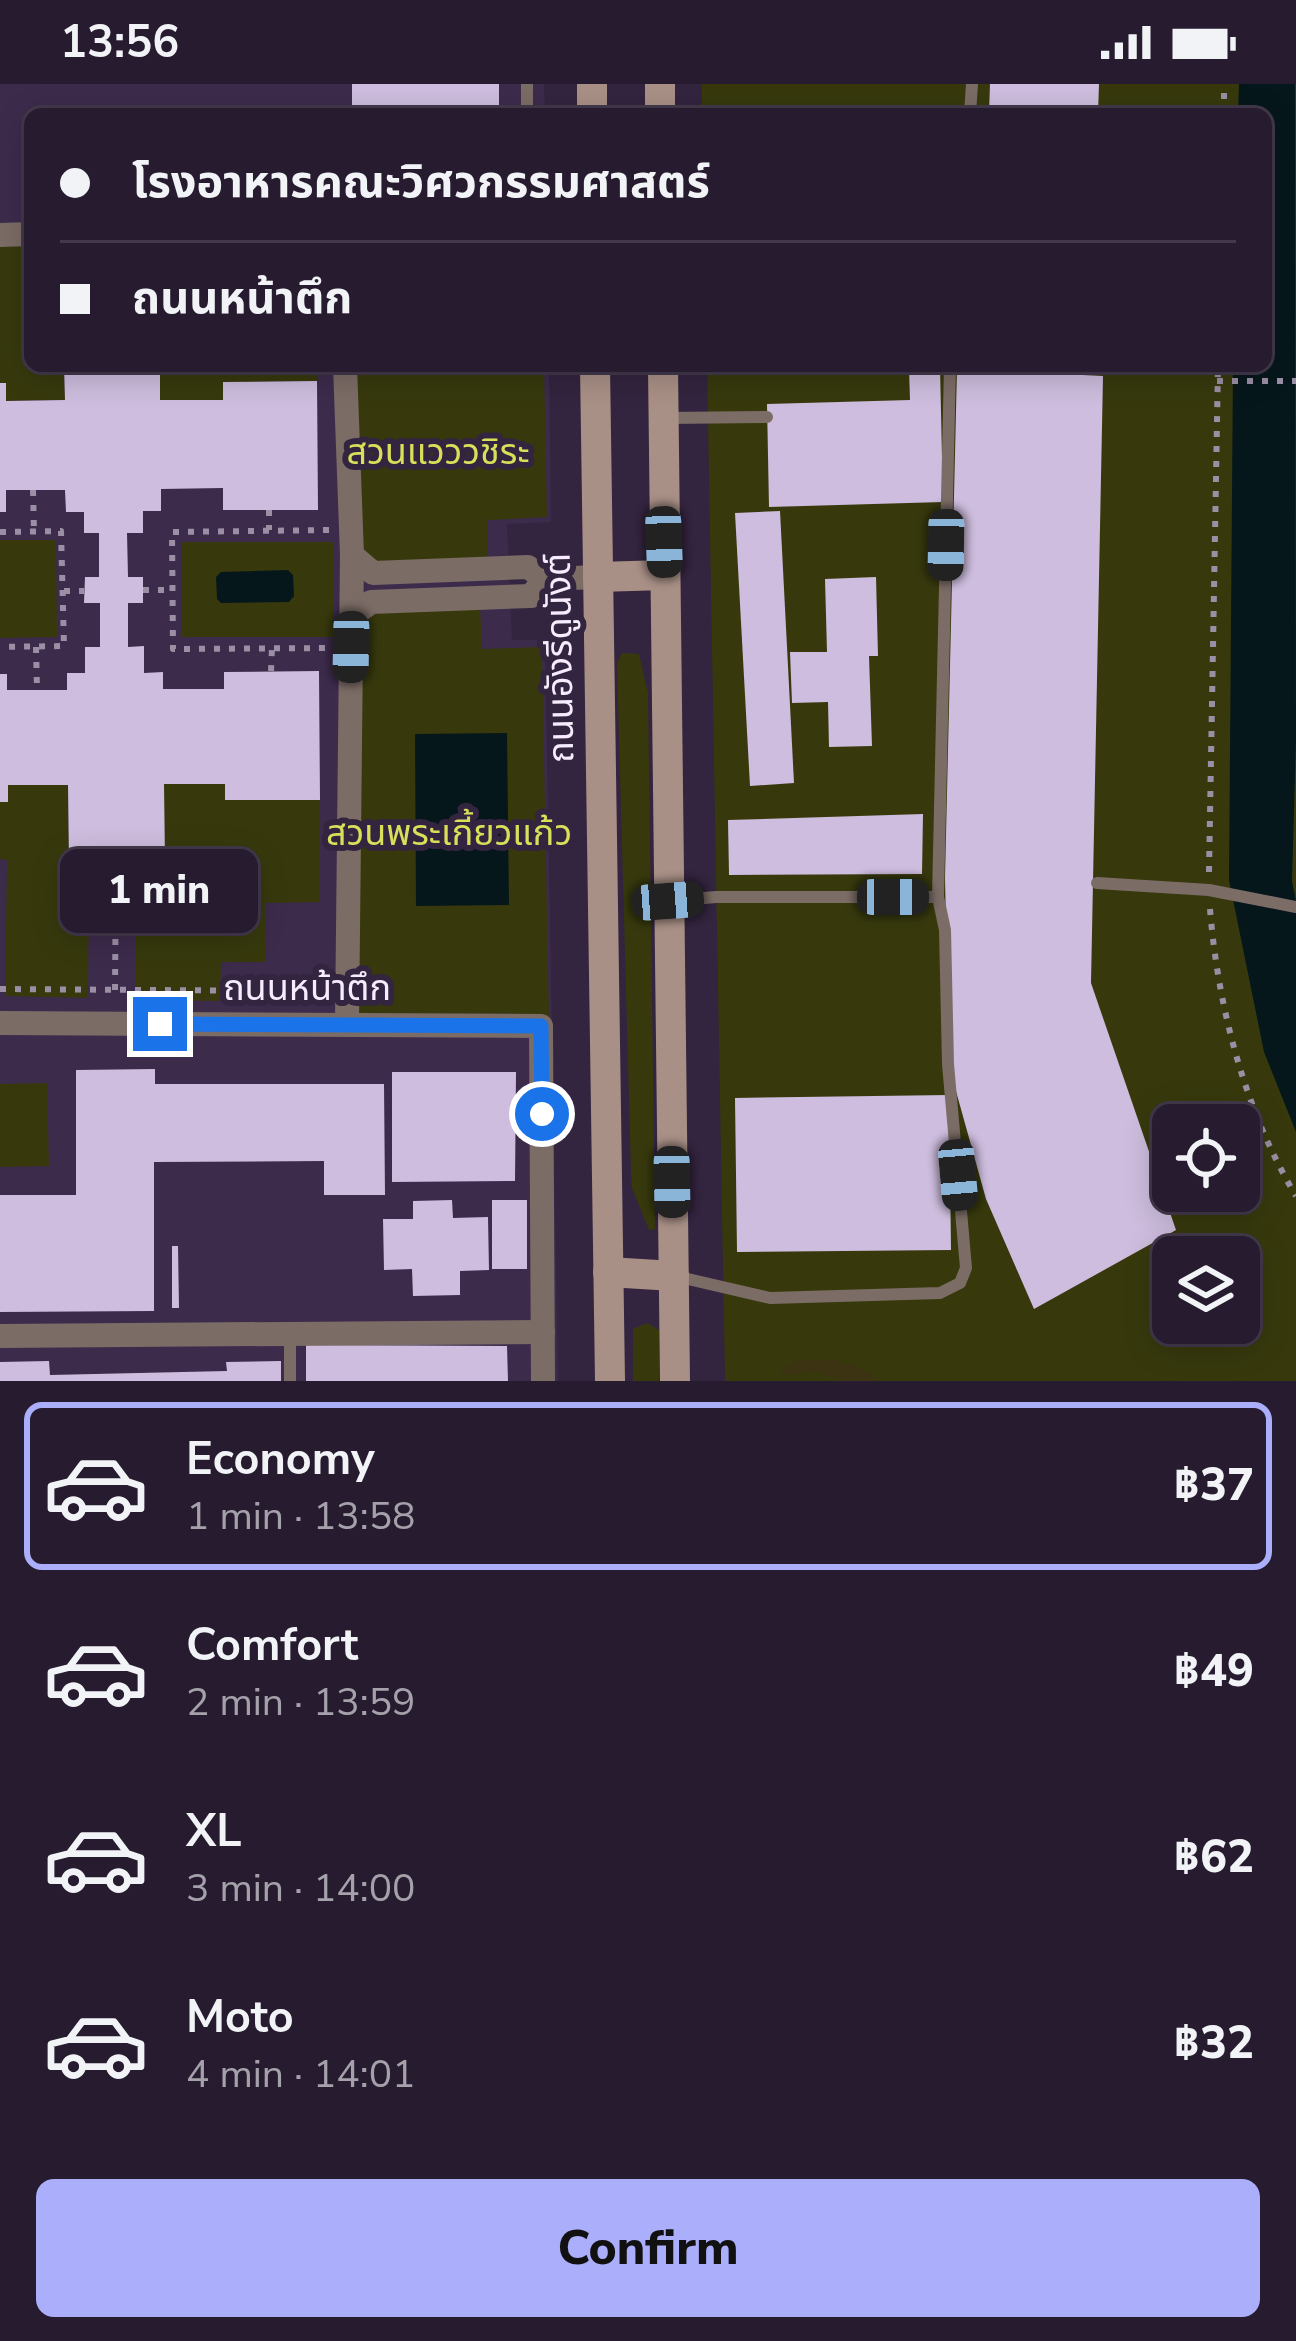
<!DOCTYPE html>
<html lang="en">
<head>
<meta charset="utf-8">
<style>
	:root { --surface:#261b2f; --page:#2e2437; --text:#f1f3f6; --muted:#a4a1aa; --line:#42394b; --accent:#abaffb }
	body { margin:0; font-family:"Nunito Sans","Noto Sans Thai",sans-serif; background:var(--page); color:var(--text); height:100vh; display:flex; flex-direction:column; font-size:45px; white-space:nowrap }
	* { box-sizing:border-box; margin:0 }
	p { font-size:39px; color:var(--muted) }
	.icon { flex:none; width:66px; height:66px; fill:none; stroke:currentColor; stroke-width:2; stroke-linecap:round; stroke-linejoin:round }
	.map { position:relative; height:1297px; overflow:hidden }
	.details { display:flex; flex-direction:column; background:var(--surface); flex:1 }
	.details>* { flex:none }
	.top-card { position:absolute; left:24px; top:24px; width:1248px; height:264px; border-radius:18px; box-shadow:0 6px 30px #0003,0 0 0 3px var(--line); display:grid; align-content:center; height:264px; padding:0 36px; background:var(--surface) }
	.controls { position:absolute; left:1152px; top:1020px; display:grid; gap:24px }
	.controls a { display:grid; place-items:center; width:108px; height:108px; border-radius:18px; background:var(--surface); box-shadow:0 6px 30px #0003,0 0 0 3px var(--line); font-size:60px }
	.end { position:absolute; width:54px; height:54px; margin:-27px; border:15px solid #1a73e8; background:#fff; box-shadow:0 0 0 6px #fff }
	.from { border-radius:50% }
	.bubble { position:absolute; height:84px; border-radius:18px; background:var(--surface); box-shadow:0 6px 30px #0003,0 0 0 3px var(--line); font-size:39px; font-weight:800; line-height:84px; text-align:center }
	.car { position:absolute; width:36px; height:72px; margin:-36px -18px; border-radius:15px; box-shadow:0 0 9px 3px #0007; background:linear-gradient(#222 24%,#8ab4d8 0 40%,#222 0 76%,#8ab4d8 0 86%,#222 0) }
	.top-card b { display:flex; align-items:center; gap:42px; height:114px; font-size:45px }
	.top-card b+b { border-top:3px solid var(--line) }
	.top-card i { width:30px; height:30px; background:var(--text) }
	ul { padding:21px 0 0; list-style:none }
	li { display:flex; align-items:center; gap:36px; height:168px; margin:0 24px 18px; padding:0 12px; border:6px solid transparent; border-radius:18px }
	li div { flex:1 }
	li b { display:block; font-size:45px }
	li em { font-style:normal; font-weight:800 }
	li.selected { border-color:var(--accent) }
	li>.icon { width:108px; height:108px; stroke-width:1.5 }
	.action { display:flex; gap:24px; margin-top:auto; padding:24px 36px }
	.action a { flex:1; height:138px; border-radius:18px; background:var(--accent); color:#111; font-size:48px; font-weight:800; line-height:138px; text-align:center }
	.status { display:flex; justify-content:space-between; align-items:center; height:84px; padding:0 60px; background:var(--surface); direction:ltr }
	.status svg { height:33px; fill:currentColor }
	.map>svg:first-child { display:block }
	.built { fill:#3d2b4c }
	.green { fill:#37390d; fill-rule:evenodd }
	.sand { fill:#3b3312 }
	.water { fill:#06171b }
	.building { fill:#cebdde }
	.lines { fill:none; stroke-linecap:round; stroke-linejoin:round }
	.path { stroke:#9b8fa5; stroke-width:6; stroke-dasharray:6 9; stroke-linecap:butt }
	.lane { stroke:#7c6c66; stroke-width:12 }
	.street { stroke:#7c6c66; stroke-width:24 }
	.secondary { stroke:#a99086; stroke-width:30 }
	.route { stroke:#1a73e8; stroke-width:15 }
	.labels { text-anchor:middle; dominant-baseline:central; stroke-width:12; stroke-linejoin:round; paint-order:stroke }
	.park-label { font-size:36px; fill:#d9df59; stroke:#33243f }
	.street-label { font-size:36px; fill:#f5ecfd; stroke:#33243f }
</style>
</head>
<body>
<div class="status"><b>13:56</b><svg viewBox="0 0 49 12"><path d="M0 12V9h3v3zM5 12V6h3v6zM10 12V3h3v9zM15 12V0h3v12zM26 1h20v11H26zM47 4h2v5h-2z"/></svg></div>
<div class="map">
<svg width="1296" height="1297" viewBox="0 0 1296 1297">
	<rect width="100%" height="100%" fill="#33243f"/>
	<!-- built -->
	<path class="built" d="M 0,0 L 544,0 L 545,30 L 30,30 L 30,282 L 549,282 L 551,438 L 507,440 L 512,556 L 545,556 L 558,1297 L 0,1297 Z"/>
	<!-- green -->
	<g class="green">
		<path d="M 702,0 L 1296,0 L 1296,1297 L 725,1297 L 707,282 L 1266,282 L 1266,30 L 702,30 ZM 1173,1041 L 1239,1041 L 1239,1107 L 1173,1107 ZM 1173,1173 L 1239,1173 L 1239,1239 L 1173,1239 Z"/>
		<path d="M 0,162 L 30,162 L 30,282 L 64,282 L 65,316 L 6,317 L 6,299 L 0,299 Z"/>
		<path d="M 160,282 L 317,282 L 317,297 L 224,298 L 223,316 L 160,316 Z"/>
		<path d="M 352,282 L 544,282 L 547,433 L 488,436 L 488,482 L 377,481 L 357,458 Z"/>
		<path d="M 0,456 L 56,456 L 57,553 L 0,554 Z"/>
		<rect x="182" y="458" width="152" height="95"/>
		<path d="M 480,522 L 482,565 L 542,563 L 549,936 L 351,932 L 356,533 L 372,524 Z"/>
		<path d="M 622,569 L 639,570 L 648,609 L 655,1145 L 649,1146 L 632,1104 L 631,1088 L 617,579 Z"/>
		<path d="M 164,700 L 225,700 L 226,716 L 320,716 L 320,818 L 266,819 L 266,878 L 221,878 L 220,917 L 136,916 L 134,777 Z"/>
		<path d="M 8,701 L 68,701 L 69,778 L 89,778 L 88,914 L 5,912 L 7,776 L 0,775 L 0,718 L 8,718 Z"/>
		<path d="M 47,999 L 49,1082 L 0,1083 L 0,1000 Z"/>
		<path d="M 647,1239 L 659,1246 L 659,1297 L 633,1297 L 633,1245 Z"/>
	</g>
	<!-- sand -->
	<path class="sand" d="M 837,1276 L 862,1285 L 881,1297 L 840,1297 L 819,1288 L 779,1291 C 791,1271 816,1277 837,1276 Z"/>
	<!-- water -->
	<g class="water">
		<path d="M 1239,0 L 1295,0 L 1296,657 L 1292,797 L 1296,817 L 1296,1048 L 1264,968 L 1229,796 L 1233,282 L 1266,282 L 1266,30 L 1238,30 Z"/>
		<path d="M 288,486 L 293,491 L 294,512 L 289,518 L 221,519 L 217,515 L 216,493 L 221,488 Z"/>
		<path d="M 507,649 L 509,821 L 416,822 L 415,650 Z"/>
	</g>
	<!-- building -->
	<g class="building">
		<rect x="352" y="0" width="147" height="30"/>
		<path d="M 990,0 L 1099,0 L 1098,30 L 989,30 Z"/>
		<path d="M 64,282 L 160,282 L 160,316 L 223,316 L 223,298 L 317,297 L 318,426 L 223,426 L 223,404 L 161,405 L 161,427 L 143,427 L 143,449 L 127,449 L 128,493 L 143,493 L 143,519 L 128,519 L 128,563 L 144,562 L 144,589 L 163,588 L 163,605 L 224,605 L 224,588 L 319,587 L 320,716 L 225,716 L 225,700 L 164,700 L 165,777 L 69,779 L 68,701 L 8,701 L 8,718 L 0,718 L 0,590 L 7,590 L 7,606 L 67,606 L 67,589 L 85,589 L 85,563 L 100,563 L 100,519 L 84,519 L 85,493 L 99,493 L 99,449 L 84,449 L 84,428 L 66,428 L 65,406 L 6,406 L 6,428 L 0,428 L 0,299 L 6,299 L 6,317 L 65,316 Z"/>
		<path d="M 940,283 L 943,418 L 769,423 L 767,320 L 910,316 L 909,284 Z"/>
		<path d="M 957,285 L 1103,292 L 1091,899 L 1176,1146 L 1034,1225 L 986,1115 L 949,982 L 945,794 Z"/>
		<path d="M 780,427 L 794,699 L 750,702 L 735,429 Z"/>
		<path d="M 876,493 L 878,572 L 869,572 L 872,662 L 829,663 L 828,618 L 792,619 L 790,568 L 827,568 L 825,495 Z"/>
		<path d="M 923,730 L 922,790 L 729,791 L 728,736 Z"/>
		<path d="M 155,985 L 155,1000 L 384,1000 L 385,1111 L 324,1111 L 324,1077 L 154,1078 L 154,1227 L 0,1228 L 0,1111 L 76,1111 L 76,986 Z"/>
		<path d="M 392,988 L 516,988 L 515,1097 L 392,1098 Z"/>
		<path d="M 949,1011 L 951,1166 L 737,1168 L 735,1014 Z"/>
		<path d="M 452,1116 L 453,1134 L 488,1133 L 489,1186 L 460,1187 L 460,1211 L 413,1212 L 412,1185 L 384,1186 L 383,1135 L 413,1135 L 413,1117 Z"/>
		<rect x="492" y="1116" width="35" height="69"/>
		<path d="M 172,1162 L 178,1162 L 179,1224 L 172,1224 Z"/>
		<path d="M 306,1261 L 507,1262 L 508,1297 L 306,1297 Z"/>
		<path d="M 49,1277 L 50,1291 L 227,1287 L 226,1278 L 281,1277 L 281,1297 L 0,1297 L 0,1278 Z"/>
	</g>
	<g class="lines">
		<!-- path -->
		<g class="path">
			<path d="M 1224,30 L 1224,0"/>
			<path d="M 1217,297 L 1296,297"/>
			<path d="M 33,406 L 34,447"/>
			<path d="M 269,426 L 269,446"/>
			<path d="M 329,446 L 172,448 L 173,565 L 330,564"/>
			<path d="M 0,448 L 61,447 L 64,562 L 0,563"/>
			<path d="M 143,506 L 173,506"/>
			<path d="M 64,507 L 84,507"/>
			<path d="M 36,563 L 37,606"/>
			<path d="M 271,587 L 272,564"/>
			<path d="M 1209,788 L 1218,282"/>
			<path d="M 1210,825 C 1218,924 1245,1027 1296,1112"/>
			<path d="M 0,905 L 295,907 L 294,914"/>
			<path d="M 115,906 L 116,778"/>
		</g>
		<!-- lane -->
		<g class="lane">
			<path d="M 527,0 L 527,30"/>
			<path d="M 970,30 L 972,0"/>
			<path d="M 664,334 L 767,333"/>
			<path d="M 1097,799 L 1209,806 L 1296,823"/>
			<path d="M 669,817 L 716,813 L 938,813"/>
			<path d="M 675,1192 L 770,1214 L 940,1209 L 960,1199 L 966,1184 L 948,980 L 945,846 L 938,813 L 950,282"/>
			<path d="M 290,1250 L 290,1297"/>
		</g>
		<!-- street -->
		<g class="street">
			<path d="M 0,151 L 30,150"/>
			<path d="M 345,282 L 352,471 L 347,940"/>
			<path d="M 352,471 L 373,489 L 528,483 L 545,495 L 598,493"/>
			<path d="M 352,532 L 371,518 L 531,512 L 545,495"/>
			<path d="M 0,939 L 541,942 L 543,1297"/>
			<path d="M 0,1252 L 543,1248"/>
		</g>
		<!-- secondary -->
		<g class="secondary">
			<path d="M 592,0 L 592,30"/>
			<path d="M 660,0 L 660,30"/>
			<path d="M 595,282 L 610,1297"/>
			<path d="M 663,282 L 675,1297"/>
			<path d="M 598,493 L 665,491"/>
			<path d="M 608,1188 L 674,1192"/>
		</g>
	</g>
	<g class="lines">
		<!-- route -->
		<path class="route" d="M 160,940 L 541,942 L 542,1030"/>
	</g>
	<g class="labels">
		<!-- park labels -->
		<g class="park-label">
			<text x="438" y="368">สวนแวววชิระ</text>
			<text x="449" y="749">สวนพระเกี้ยวแก้ว</text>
		</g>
		<!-- street labels -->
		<g class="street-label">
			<text transform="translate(560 574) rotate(-91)">ถนนอังรีดูนังต์</text>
			<text x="307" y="904">ถนนหน้าตึก</text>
		</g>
	</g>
</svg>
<div class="controls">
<a><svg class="icon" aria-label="locate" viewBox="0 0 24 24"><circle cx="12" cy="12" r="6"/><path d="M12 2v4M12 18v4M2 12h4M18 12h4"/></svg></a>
<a><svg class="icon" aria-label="layers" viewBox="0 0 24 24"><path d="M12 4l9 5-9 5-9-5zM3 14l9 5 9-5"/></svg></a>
</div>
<i class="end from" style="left:542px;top:1030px"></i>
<i class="end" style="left:160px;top:940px"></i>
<div class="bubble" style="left:60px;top:765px;width:198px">1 min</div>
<i class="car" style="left:664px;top:458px;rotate:178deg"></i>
<i class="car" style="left:946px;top:461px;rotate:181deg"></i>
<i class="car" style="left:351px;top:563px;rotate:181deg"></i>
<i class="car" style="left:893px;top:813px;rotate:90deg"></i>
<i class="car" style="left:668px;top:817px;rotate:86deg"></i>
<i class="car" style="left:958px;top:1091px;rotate:175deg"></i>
<i class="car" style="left:672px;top:1098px;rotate:179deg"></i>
<div class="top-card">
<b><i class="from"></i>โรงอาหารคณะวิศวกรรมศาสตร์</b>
<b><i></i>ถนนหน้าตึก</b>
</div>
</div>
<section class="details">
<ul>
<li class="selected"><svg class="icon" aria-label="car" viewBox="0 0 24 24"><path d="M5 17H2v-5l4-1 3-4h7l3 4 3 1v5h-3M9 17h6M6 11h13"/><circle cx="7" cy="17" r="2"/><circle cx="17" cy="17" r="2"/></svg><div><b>Economy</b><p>1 min · 13:58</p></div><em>฿37</em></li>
<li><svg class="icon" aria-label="car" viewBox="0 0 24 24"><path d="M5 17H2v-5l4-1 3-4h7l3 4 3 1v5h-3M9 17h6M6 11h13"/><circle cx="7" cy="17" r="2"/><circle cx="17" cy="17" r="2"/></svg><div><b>Comfort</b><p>2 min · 13:59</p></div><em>฿49</em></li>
<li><svg class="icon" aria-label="car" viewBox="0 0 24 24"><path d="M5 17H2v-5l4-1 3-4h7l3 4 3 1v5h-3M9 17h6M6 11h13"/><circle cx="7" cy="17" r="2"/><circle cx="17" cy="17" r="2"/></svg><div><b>XL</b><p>3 min · 14:00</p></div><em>฿62</em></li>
<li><svg class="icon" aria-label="car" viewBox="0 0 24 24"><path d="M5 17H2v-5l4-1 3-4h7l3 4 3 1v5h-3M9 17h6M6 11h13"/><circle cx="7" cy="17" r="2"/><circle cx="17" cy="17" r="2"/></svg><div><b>Moto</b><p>4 min · 14:01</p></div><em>฿32</em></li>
</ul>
<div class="action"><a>Confirm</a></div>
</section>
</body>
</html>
